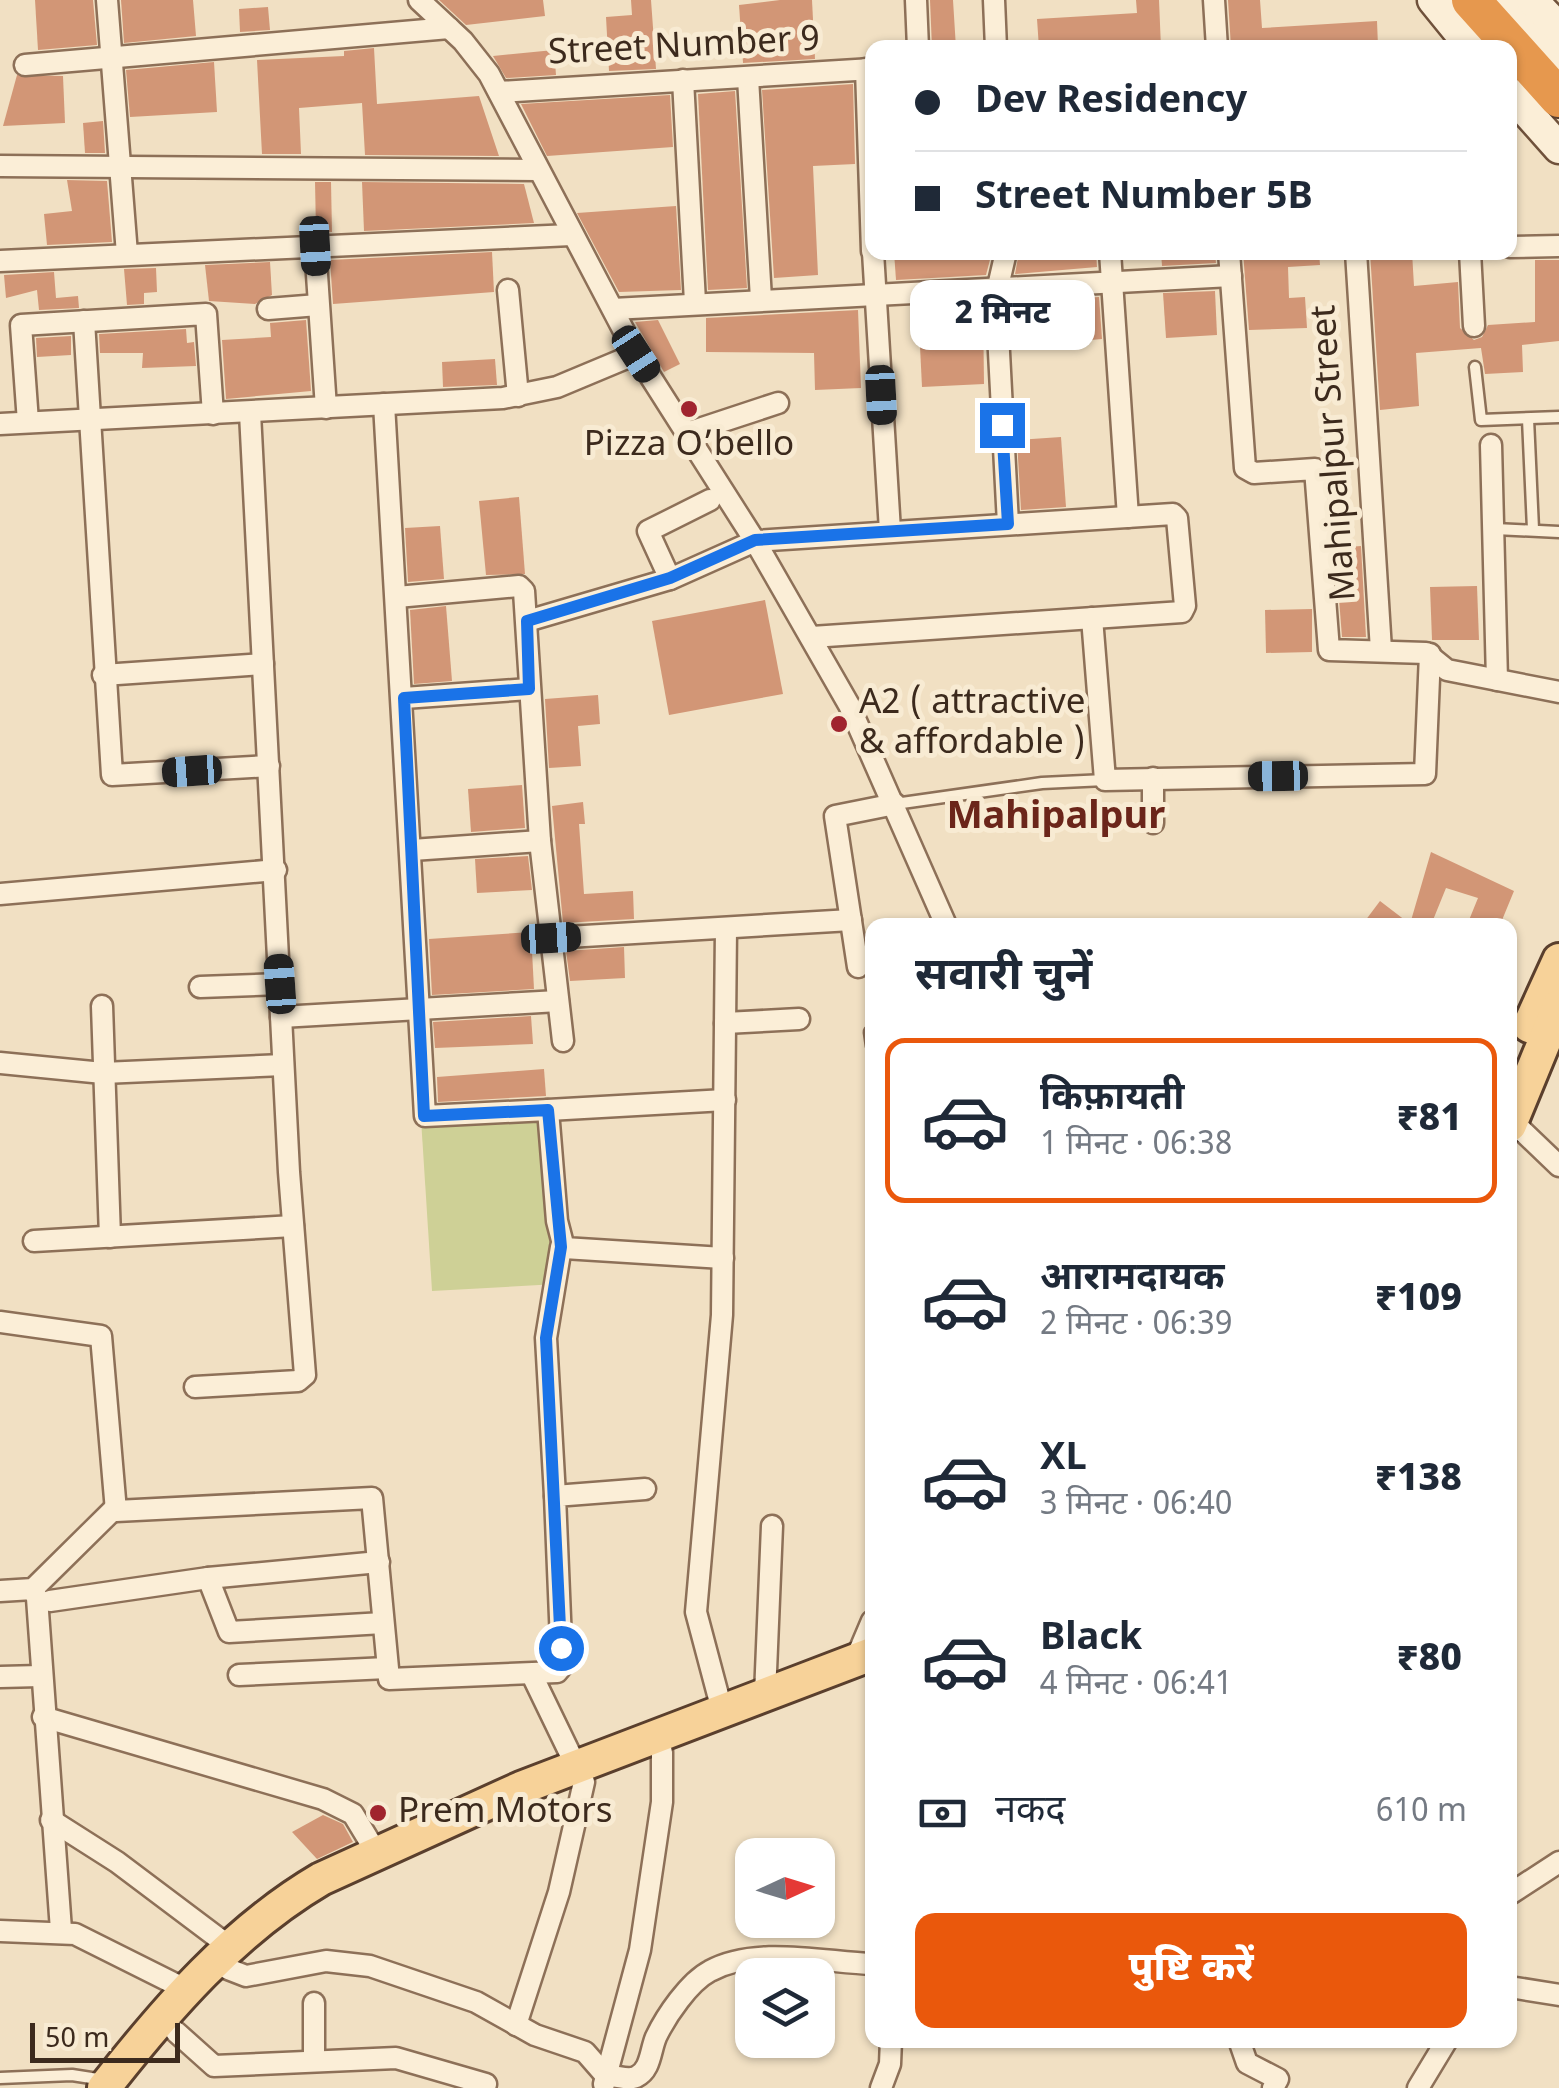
<!DOCTYPE html>
<html lang="hi">
<head>
<meta charset="utf-8">
<style>
	:root { --surface:#fff; --page:#f6f6f7; --text:#1f2937; --muted:#747a83; --line:#e0e1e3; --accent:#ea580c }
	body { margin:0; font-family:Georgia,"Noto Sans Devanagari",serif; background:var(--page); color:var(--text); height:100vh; display:flex; flex-direction:column; font-size:38px; white-space:nowrap }
	* { box-sizing:border-box; margin:0 }
	p { font-size:32px; color:var(--muted) }
	.icon { flex:none; width:55px; height:55px; fill:none; stroke:currentColor; stroke-width:2; stroke-linecap:round; stroke-linejoin:round }
	.map { position:relative; flex:1; overflow:hidden }
	.side { position:absolute; left:865px; top:918px; width:652px; height:1130px; display:flex; flex-direction:column; background:var(--surface); border-radius:20px; box-shadow:0 2px 8px #0004 }
	.side>* { flex:none }
	.guide { position:absolute; left:865px; top:40px; width:652px; height:220px; border-radius:20px; box-shadow:0 2px 8px #0004; display:grid; align-content:center; height:220px; padding:0 50px; background:var(--surface) }
	.needle { width:65px; rotate:86deg }
	.tools { position:absolute; left:735px; top:1838px; display:grid; gap:20px }
	.tools a { display:grid; place-items:center; width:100px; height:100px; border-radius:20px; background:var(--surface); box-shadow:0 2px 8px #0004; font-size:50px }
	.scale { position:absolute; left:30px; bottom:25px; width:150px; box-sizing:border-box; padding-left:10px; border:5px solid #3c2a1d; border-top:0; font-size:28px; line-height:35px; white-space:nowrap; color:#3c2a1d; -webkit-text-stroke:8px #f8ebd3; paint-order:stroke }
	.end { position:absolute; width:45px; height:45px; margin:-22px; border:12px solid #1a73e8; background:#fff; box-shadow:0 0 0 5px #fff }
	.from { border-radius:50% }
	.bubble { position:absolute; height:70px; border-radius:20px; background:var(--surface); box-shadow:0 2px 8px #0004; font-size:32px; font-weight:800; line-height:70px; text-align:center }
	.car { position:absolute; width:30px; height:60px; margin:-30px -15px; border-radius:12px; box-shadow:0 0 8px 2px #0007; background:linear-gradient(#222 24%,#8ab4d8 0 40%,#222 0 76%,#8ab4d8 0 86%,#222 0) }
	.guide b { display:flex; align-items:center; gap:35px; height:95px; font-size:38px }
	.guide b+b { border-top:2px solid var(--line) }
	.guide i { width:25px; height:25px; background:var(--text) }
	ul { padding:0; list-style:none }
	li { display:flex; align-items:center; gap:30px; height:165px; margin:0 20px 15px; padding:0 30px; border:5px solid transparent; border-radius:20px }
	li div { flex:1 }
	li b { display:block; font-size:38px }
	li em { font-style:normal; font-weight:800 }
	li.current { border-color:var(--accent) }
	li>.icon { width:90px; height:90px; stroke-width:1.5 }
	h2 { padding:0 50px; font-size:45px; line-height:120px }
	.pay { display:flex; align-items:center; gap:25px; height:110px; padding:0 50px; font-size:38px }
	.pay p { margin-inline-start:auto }
	.cta { display:flex; gap:20px; margin-top:auto; padding:20px 50px }
	.cta a { flex:1; height:115px; border-radius:20px; background:var(--accent); color:#fff; font-size:40px; font-weight:800; line-height:115px; text-align:center }
	.map>svg:first-child { display:block }
	.green { fill:#ced096 }
	.building { fill:#d29676 }
	.lines { fill:none; stroke-linecap:round; stroke-linejoin:round }
	.service-casing { stroke:#8d7058; stroke-width:15 }
	.minor-casing { stroke:#8d7058; stroke-width:25 }
	.secondary-casing { stroke:#6f513b; stroke-width:35 }
	.primary-casing { stroke:#5a3f2d; stroke-width:38 }
	.motorway-casing { stroke:#5a3f2d; stroke-width:42 }
	.service { stroke:#fbeed7; stroke-width:10 }
	.minor { stroke:#fbeed7; stroke-width:20 }
	.secondary { stroke:#fbeed7; stroke-width:30 }
	.primary { stroke:#f7d299; stroke-width:32 }
	.motorway { stroke:#e6984e; stroke-width:38 }
	.route { stroke:#1a73e8; stroke-width:12 }
	.poi-dot { fill:#a0242e; stroke:#f8ebd3; stroke-width:4 }
	.labels { text-anchor:middle; dominant-baseline:central; stroke-width:10; stroke-linejoin:round; paint-order:stroke }
	.street-label { font-size:35px; fill:#3c2a1d; stroke:#f8ebd3 }
	.poi-label { font-size:35px; fill:#3c2a1d; stroke:#f8ebd3; text-anchor:start }
	.neighbourhood-label { font-size:38px; font-weight:bold; fill:#6b251a; stroke:#f8ebd3 }
</style>
</head>
<body>
<div class="map">
<svg width="1559" height="2088" viewBox="0 0 1559 2088">
	<rect width="100%" height="100%" fill="#f1e0c3"/>
	<!-- green -->
	<path class="green" d="M 548,1110 L 557,1284 L 432,1291 L 421,1119 Z"/>
	<!-- building -->
	<g class="building">
		<path d="M 35,0 L 93,0 L 97,45 L 38,50 Z"/>
		<path d="M 121,0 L 193,0 L 196,36 L 124,43 Z"/>
		<path d="M 439,0 L 543,0 L 545,16 L 466,25 Z"/>
		<path d="M 631,0 L 651,0 L 656,69 L 609,71 L 606,17 L 632,15 Z"/>
		<path d="M 780,0 L 812,0 L 815,59 L 743,63 L 739,5 Z"/>
		<path d="M 930,0 L 953,0 L 956,48 L 932,48 Z"/>
		<path d="M 1136,0 L 1159,0 L 1161,48 L 1039,48 L 1037,19 L 1137,13 Z"/>
		<path d="M 1228,0 L 1260,0 L 1262,28 L 1377,21 L 1378,46 L 1231,47 Z"/>
		<path d="M 268,7 L 270,30 L 240,32 L 239,9 Z"/>
		<path d="M 374,48 L 377,104 L 479,96 L 499,156 L 365,155 L 362,103 L 299,108 L 301,154 L 262,154 L 257,60 L 344,56 L 344,51 Z"/>
		<path d="M 554,50 L 556,75 L 506,78 L 493,56 Z"/>
		<path d="M 214,62 L 217,112 L 130,117 L 126,70 Z"/>
		<path d="M 17,75 L 63,76 L 65,123 L 3,126 Z"/>
		<path d="M 853,84 L 855,164 L 813,166 L 818,275 L 774,278 L 762,90 Z"/>
		<path d="M 735,91 L 747,288 L 708,290 L 698,94 Z"/>
		<path d="M 670,95 L 673,147 L 547,156 L 521,104 Z"/>
		<path d="M 103,121 L 105,153 L 85,153 L 83,123 Z"/>
		<path d="M 67,180 L 107,181 L 112,242 L 47,245 L 44,214 L 72,211 Z"/>
		<path d="M 315,182 L 331,182 L 332,232 L 316,231 Z"/>
		<path d="M 362,182 L 524,184 L 534,223 L 364,231 Z"/>
		<path d="M 676,206 L 681,290 L 619,292 L 577,213 Z"/>
		<path d="M 492,252 L 494,292 L 333,304 L 330,260 Z"/>
		<path d="M 894,252 L 992,252 L 986,275 L 896,280 Z"/>
		<path d="M 1019,252 L 1096,252 L 1097,267 L 1015,274 Z"/>
		<path d="M 1161,252 L 1215,252 L 1216,263 L 1162,266 Z"/>
		<path d="M 1243,252 L 1319,252 L 1320,265 L 1288,267 L 1289,298 L 1305,297 L 1307,328 L 1249,330 Z"/>
		<path d="M 1370,252 L 1412,252 L 1414,286 L 1458,282 L 1460,328 L 1474,340 L 1482,337 L 1488,325 L 1535,322 L 1535,260 L 1559,260 L 1559,341 L 1522,345 L 1523,372 L 1485,374 L 1481,348 L 1416,353 L 1419,406 L 1380,410 Z"/>
		<path d="M 270,262 L 272,295 L 255,304 L 209,301 L 205,265 Z"/>
		<path d="M 156,268 L 157,292 L 144,293 L 144,304 L 127,305 L 124,269 Z"/>
		<path d="M 54,272 L 56,298 L 78,296 L 79,308 L 39,310 L 37,290 L 6,298 L 4,275 Z"/>
		<path d="M 1215,291 L 1217,335 L 1166,338 L 1163,293 Z"/>
		<path d="M 1099,297 L 1102,339 L 1012,347 L 1010,302 Z"/>
		<path d="M 983,303 L 984,384 L 922,387 L 918,306 Z"/>
		<path d="M 858,310 L 861,388 L 815,390 L 814,353 L 706,352 L 706,318 Z"/>
		<path d="M 306,320 L 311,391 L 226,399 L 222,340 L 271,337 L 270,323 Z"/>
		<path d="M 658,320 L 680,364 L 664,372 L 635,322 Z"/>
		<path d="M 186,329 L 187,343 L 194,342 L 196,366 L 142,368 L 143,353 L 100,353 L 99,334 Z"/>
		<path d="M 71,336 L 71,355 L 37,357 L 36,338 Z"/>
		<path d="M 495,359 L 497,385 L 443,387 L 442,362 Z"/>
		<path d="M 1061,437 L 1066,507 L 1021,510 L 1017,440 Z"/>
		<path d="M 519,497 L 525,574 L 486,575 L 479,501 Z"/>
		<path d="M 440,526 L 444,579 L 408,582 L 405,528 Z"/>
		<path d="M 1361,546 L 1366,637 L 1342,637 L 1335,548 Z"/>
		<path d="M 1477,586 L 1479,640 L 1432,640 L 1430,587 Z"/>
		<path d="M 765,600 L 783,694 L 669,715 L 652,621 Z"/>
		<path d="M 446,606 L 452,681 L 414,684 L 410,610 Z"/>
		<path d="M 1312,609 L 1312,652 L 1266,653 L 1265,610 Z"/>
		<path d="M 598,695 L 600,724 L 578,726 L 581,766 L 549,768 L 545,699 Z"/>
		<path d="M 522,785 L 525,828 L 471,832 L 468,789 Z"/>
		<path d="M 583,802 L 585,824 L 579,824 L 584,894 L 633,891 L 634,919 L 563,923 L 552,806 Z"/>
		<path d="M 1431,852 L 1514,891 L 1500,925 L 1467,925 L 1478,898 L 1446,888 L 1431,925 L 1362,925 L 1380,901 L 1410,924 Z"/>
		<path d="M 528,856 L 532,890 L 477,893 L 475,859 Z"/>
		<path d="M 531,932 L 534,989 L 432,995 L 429,939 Z"/>
		<path d="M 624,947 L 625,978 L 570,981 L 566,951 Z"/>
		<path d="M 531,1016 L 533,1044 L 435,1048 L 433,1022 Z"/>
		<path d="M 544,1069 L 546,1096 L 438,1102 L 437,1077 Z"/>
		<path d="M 323,1815 L 343,1824 L 353,1842 L 317,1859 L 292,1832 Z"/>
	</g>
	<g class="lines">
		<defs>
			<g id="service">
				<path d="M 1475,367 L 1481,420 L 1559,417"/>
				<path d="M 1528,419 L 1533,529"/>
				<path d="M 1495,529 L 1559,532"/>
				<path d="M 895,804 L 1042,783 L 1105,780"/>
				<path d="M 870,1032 L 872,1046"/>
				<path d="M 0,2078 L 72,2075 L 104,2080"/>
			</g>
			<g id="minor">
				<path d="M 107,0 L 127,254"/>
				<path d="M 419,0 L 463,41 L 489,74 L 636,354 L 755,541 L 849,705 L 946,925"/>
				<path d="M 916,0 L 918,48"/>
				<path d="M 994,0 L 996,48"/>
				<path d="M 1214,0 L 1217,48"/>
				<path d="M 25,65 L 449,28"/>
				<path d="M 866,69 L 872,251"/>
				<path d="M 748,78 L 761,299"/>
				<path d="M 683,80 L 695,302"/>
				<path d="M 499,92 L 872,69"/>
				<path d="M 0,166 L 537,170"/>
				<path d="M 315,245 L 326,408"/>
				<path d="M 1510,247 L 1559,246"/>
				<path d="M 873,252 L 890,531"/>
				<path d="M 1006,252 L 996,295 L 1008,524"/>
				<path d="M 1110,252 L 1128,517"/>
				<path d="M 1229,252 L 1245,468 L 1254,473 L 1315,469 L 1329,650 L 1426,653 L 1447,670 L 1559,692"/>
				<path d="M 1356,252 L 1381,650"/>
				<path d="M 1470,252 L 1474,326"/>
				<path d="M 0,261 L 571,235"/>
				<path d="M 508,290 L 518,396"/>
				<path d="M 268,309 L 318,305"/>
				<path d="M 613,309 L 1231,276"/>
				<path d="M 84,321 L 112,775 L 269,766"/>
				<path d="M 384,404 L 425,1116 L 548,1110 L 557,1221 L 564,1248 L 723,1258"/>
				<path d="M 28,422 L 21,325 L 206,314 L 213,414"/>
				<path d="M 0,424 L 503,398 L 557,387 L 636,354"/>
				<path d="M 687,433 L 778,403"/>
				<path d="M 1491,445 L 1497,680"/>
				<path d="M 670,579 L 648,531 L 710,500"/>
				<path d="M 397,597 L 519,586 L 524,591 L 540,841 L 563,1041"/>
				<path d="M 1092,618 L 1105,780 L 1425,774 L 1430,654"/>
				<path d="M 527,621 L 670,579 L 755,541 L 1173,514 L 1177,518 L 1185,606 L 1182,612 L 812,637"/>
				<path d="M 103,675 L 263,664"/>
				<path d="M 404,698 L 529,689"/>
				<path d="M 1153,823 L 1153,778"/>
				<path d="M 412,850 L 540,841"/>
				<path d="M 0,894 L 276,870"/>
				<path d="M 551,938 L 851,920"/>
				<path d="M 858,967 L 835,816 L 895,804"/>
				<path d="M 200,987 L 280,984"/>
				<path d="M 102,1006 L 110,1237"/>
				<path d="M 281,1017 L 558,1001"/>
				<path d="M 725,1023 L 799,1019"/>
				<path d="M 0,1063 L 103,1073 L 283,1065"/>
				<path d="M 548,1110 L 725,1100"/>
				<path d="M 1512,1121 L 1559,1166"/>
				<path d="M 34,1241 L 293,1226"/>
				<path d="M 0,1322 L 101,1336 L 116,1511 L 372,1498 L 389,1679 L 557,1672 L 562,1666 L 555,1496 L 645,1489"/>
				<path d="M 195,1387 L 298,1381 L 305,1375 L 289,1172 L 250,413"/>
				<path d="M 555,1496 L 546,1338 L 561,1247"/>
				<path d="M 208,1578 L 229,1632 L 383,1623"/>
				<path d="M 33,1589 L 37,1598 L 61,1930"/>
				<path d="M 0,1591 L 33,1589 L 115,1508"/>
				<path d="M 50,1601 L 208,1578 L 379,1562"/>
				<path d="M 855,1661 L 872,1621"/>
				<path d="M 239,1675 L 387,1668"/>
				<path d="M 532,1675 L 576,1766"/>
				<path d="M 0,1677 L 40,1676"/>
				<path d="M 765,1695 L 772,1526"/>
				<path d="M 722,1710 L 696,1612 L 722,1315 L 726,929"/>
				<path d="M 43,1717 L 323,1799 L 353,1814 L 376,1852"/>
				<path d="M 51,1820 L 117,1862 L 230,1947"/>
				<path d="M 1510,1894 L 1559,1862"/>
				<path d="M 0,1931 L 75,1934 L 187,1990"/>
				<path d="M 228,1969 L 246,1976 L 326,1961 L 370,1966 L 476,2002 L 535,2035 L 585,2052 L 606,2076 C 616,2075 627,2081 636,2077 C 651,2070 650,2051 656,2037 C 666,2016 689,1982 710,1971 C 755,1946 823,1962 872,1964"/>
				<path d="M 1510,1987 L 1559,1995"/>
				<path d="M 314,2003 L 314,2059"/>
				<path d="M 516,2025 L 559,1892 L 584,1782"/>
				<path d="M 176,2032 L 214,2066 L 396,2058 L 486,2084"/>
				<path d="M 1239,2040 L 1247,2063 L 1278,2079 L 1273,2088"/>
				<path d="M 604,2084 L 640,1950 L 662,1802 L 662,1752"/>
				<path d="M 881,2088 L 890,2064 L 891,2040"/>
				<path d="M 1418,2088 L 1447,2040"/>
			</g>
			<g id="secondary">
				<path d="M 1433,0 L 1472,48"/>
				<path d="M 1500,0 L 1559,62"/>
				<path d="M 1532,0 L 1559,28"/>
				<path d="M 1510,93 L 1559,148"/>
			</g>
			<g id="primary">
				<path d="M 1529,1026 L 1559,960"/>
				<path d="M 1510,1125 L 1559,1006"/>
				<path d="M 104,2088 C 166,2009 234,1930 321,1879 L 521,1788 L 872,1654"/>
			</g>
			<path id="motorway" d="M 1471,0 L 1559,98"/>
		</defs>
		<!-- service casing -->
		<use href="#service" class="service-casing"/>
		<!-- minor casing -->
		<use href="#minor" class="minor-casing"/>
		<!-- secondary casing -->
		<use href="#secondary" class="secondary-casing"/>
		<!-- primary casing -->
		<use href="#primary" class="primary-casing"/>
		<!-- motorway casing -->
		<use href="#motorway" class="motorway-casing"/>
		<!-- service -->
		<use href="#service" class="service"/>
		<!-- minor -->
		<use href="#minor" class="minor"/>
		<!-- secondary -->
		<use href="#secondary" class="secondary"/>
		<!-- primary -->
		<use href="#primary" class="primary"/>
		<!-- motorway -->
		<use href="#motorway" class="motorway"/>
	</g>
	<g class="lines">
		<!-- route -->
		<path class="route" d="M 561,1648 L 546,1338 L 561,1247 L 548,1110 L 424,1116 L 404,698 L 529,689 L 527,621 L 670,578 L 755,540 L 1008,524 L 1002,425"/>
	</g>
	<!-- markers -->
	<g class="poi-dot">
		<circle cx="689" cy="409" r="10"/>
		<circle cx="839" cy="724" r="10"/>
		<circle cx="378" cy="1813" r="10"/>
	</g>
	<g class="labels">
		<!-- street labels -->
		<g class="street-label">
			<text transform="translate(684 48) rotate(-3)">Street Number 9</text>
			<text transform="translate(1336 453) rotate(-94)">Mahipalpur Street</text>
		</g>
		<!-- poi labels -->
		<g class="poi-label">
			<text x="689" y="446" text-anchor="middle">Pizza O’bello</text>
			<text x="859" y="704">A2 ( attractive<tspan x="859" dy="40">&amp; affordable )</tspan></text>
			<text x="398" y="1813">Prem Motors</text>
		</g>
		<!-- neighbourhood labels -->
		<g class="neighbourhood-label">
			<text x="1056" y="819">Mahipalpur</text>
		</g>
	</g>
</svg>
<div class="tools">
<a><svg class="needle" viewBox="-14 -14 28 28"><path d="M0-13l5 13h-10z" fill="#e53935"/><path d="M0 13l5-13h-10z" fill="#747a83"/></svg></a>
<a><svg class="icon" aria-label="layers" viewBox="0 0 24 24"><path d="M12 4l9 5-9 5-9-5zM3 14l9 5 9-5"/></svg></a>
</div>
<div class="scale">50 m</div>
<i class="end from" style="left:561px;top:1648px"></i>
<i class="end" style="left:1002px;top:425px"></i>
<div class="bubble" style="left:910px;top:280px;width:185px">2 मिनट</div>
<i class="car" style="left:315px;top:246px;rotate:177deg"></i>
<i class="car" style="left:636px;top:354px;rotate:147deg"></i>
<i class="car" style="left:881px;top:395px;rotate:177deg"></i>
<i class="car" style="left:192px;top:771px;rotate:266deg"></i>
<i class="car" style="left:1278px;top:776px;rotate:269deg"></i>
<i class="car" style="left:551px;top:938px;rotate:87deg"></i>
<i class="car" style="left:280px;top:984px;rotate:356deg"></i>
<div class="guide">
<b><i class="from"></i>Dev Residency</b>
<b><i></i>Street Number 5B</b>
</div>
<section class="side">
<h2>सवारी चुनें</h2>
<ul>
<li class="current"><svg class="icon" aria-label="car" viewBox="0 0 24 24"><path d="M5 17H2v-5l4-1 3-4h7l3 4 3 1v5h-3M9 17h6M6 11h13"/><circle cx="7" cy="17" r="2"/><circle cx="17" cy="17" r="2"/></svg><div><b>किफ़ायती</b><p>1 मिनट · 06:38</p></div><em>₹81</em></li>
<li><svg class="icon" aria-label="car" viewBox="0 0 24 24"><path d="M5 17H2v-5l4-1 3-4h7l3 4 3 1v5h-3M9 17h6M6 11h13"/><circle cx="7" cy="17" r="2"/><circle cx="17" cy="17" r="2"/></svg><div><b>आरामदायक</b><p>2 मिनट · 06:39</p></div><em>₹109</em></li>
<li><svg class="icon" aria-label="car" viewBox="0 0 24 24"><path d="M5 17H2v-5l4-1 3-4h7l3 4 3 1v5h-3M9 17h6M6 11h13"/><circle cx="7" cy="17" r="2"/><circle cx="17" cy="17" r="2"/></svg><div><b>XL</b><p>3 मिनट · 06:40</p></div><em>₹138</em></li>
<li><svg class="icon" aria-label="car" viewBox="0 0 24 24"><path d="M5 17H2v-5l4-1 3-4h7l3 4 3 1v5h-3M9 17h6M6 11h13"/><circle cx="7" cy="17" r="2"/><circle cx="17" cy="17" r="2"/></svg><div><b>Black</b><p>4 मिनट · 06:41</p></div><em>₹80</em></li>
</ul>
<div class="pay"><svg class="icon" aria-label="cash" viewBox="0 0 24 24"><path d="M3 7h18v10H3z"/><circle cx="12" cy="12" r="2"/></svg>नकद<p>610 m</p></div>
<div class="cta"><a>पुष्टि करें</a></div>
</section>
</div>
</body>
</html>
